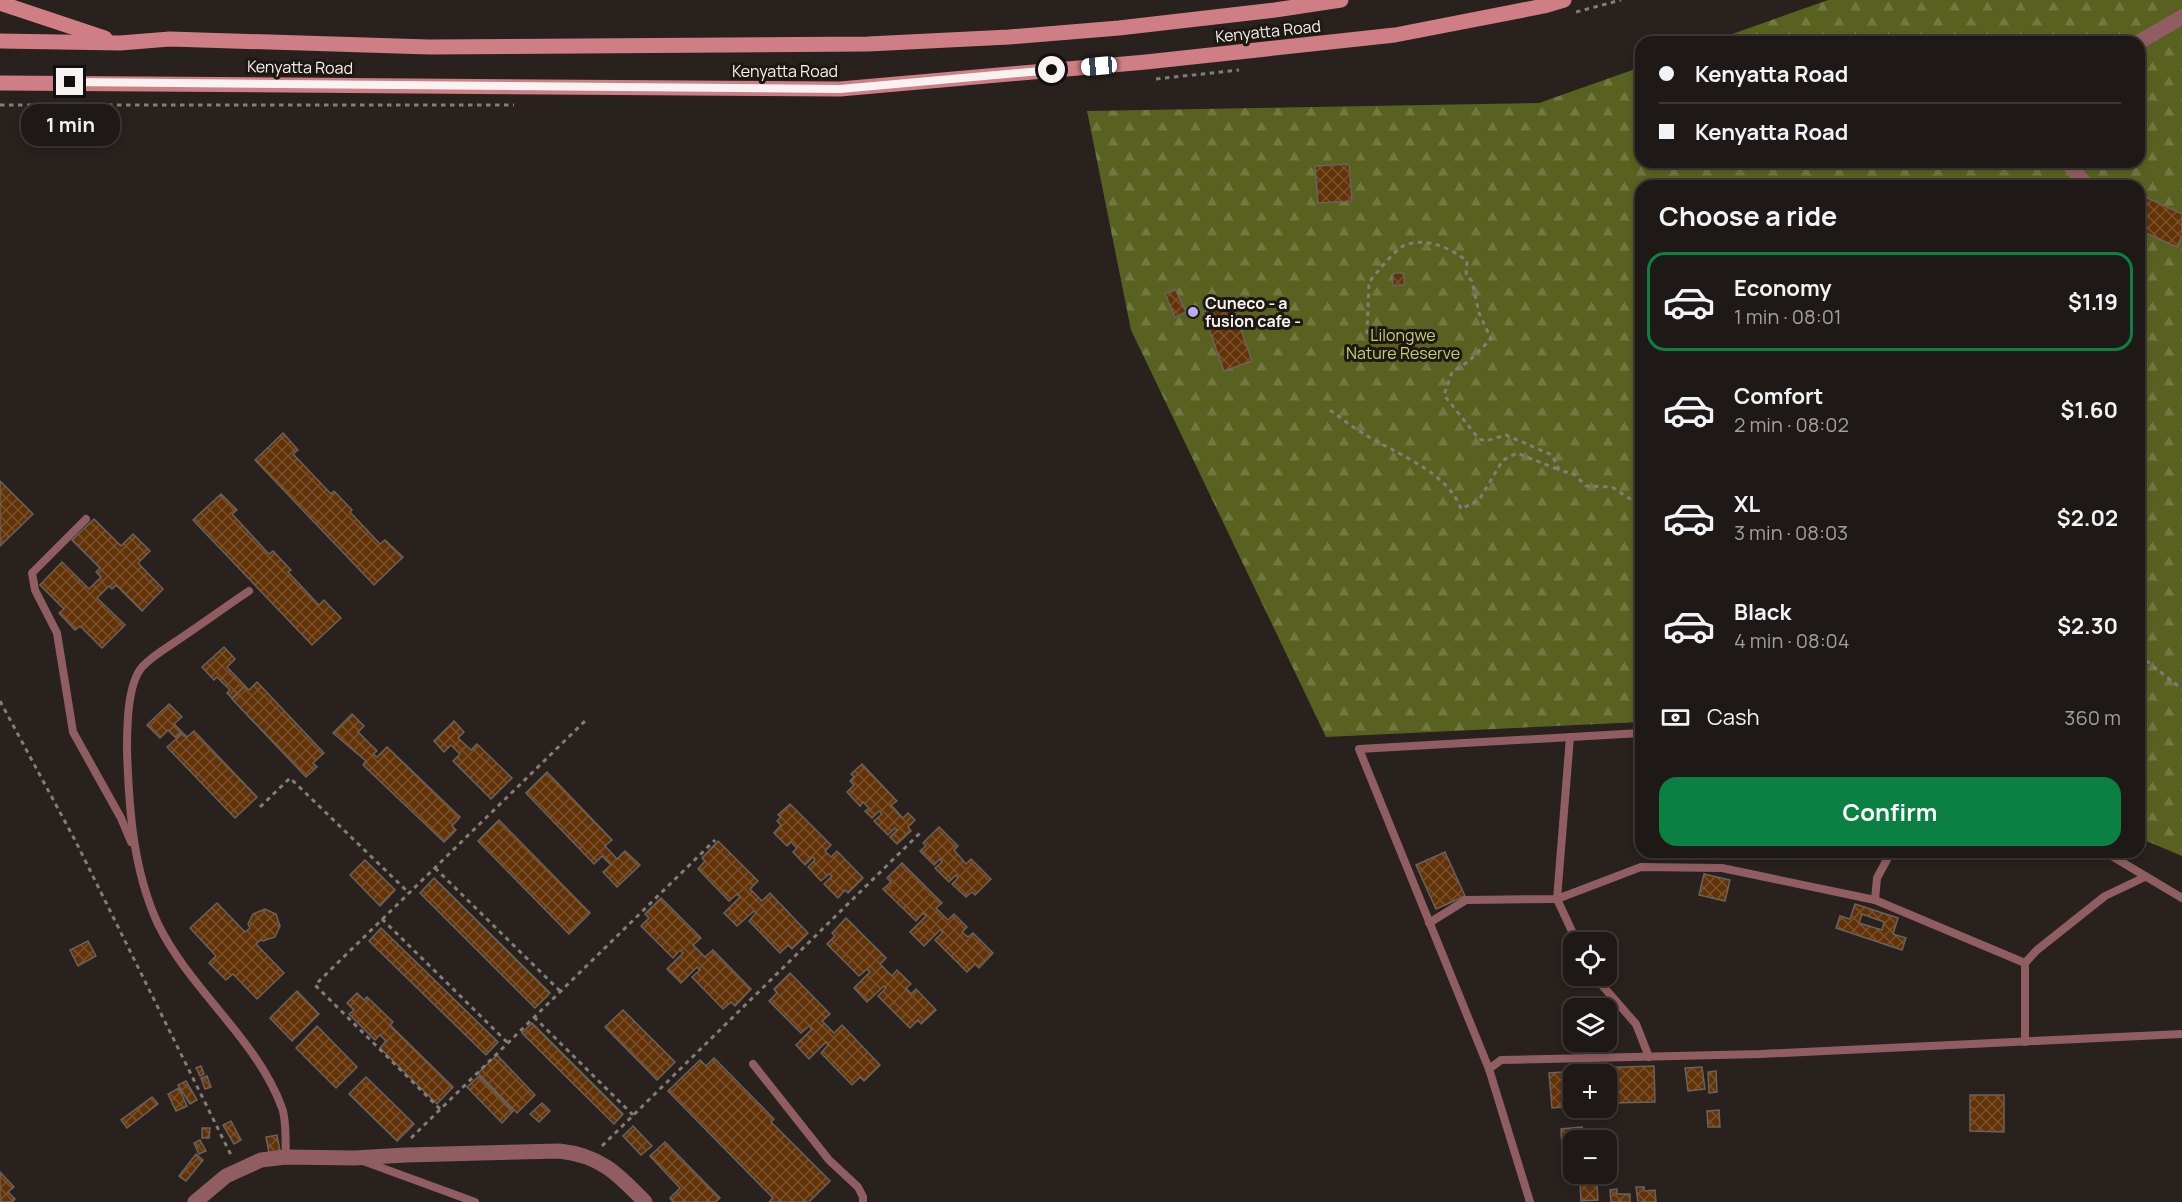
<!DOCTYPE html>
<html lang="en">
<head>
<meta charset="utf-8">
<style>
	:root { --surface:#1e1916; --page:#26221f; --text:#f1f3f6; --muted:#a1a0a1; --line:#3c3835; --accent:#0b8043 }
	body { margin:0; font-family:Manrope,sans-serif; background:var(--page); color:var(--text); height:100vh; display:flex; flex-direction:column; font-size:22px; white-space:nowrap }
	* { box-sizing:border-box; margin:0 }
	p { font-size:20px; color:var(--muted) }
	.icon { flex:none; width:33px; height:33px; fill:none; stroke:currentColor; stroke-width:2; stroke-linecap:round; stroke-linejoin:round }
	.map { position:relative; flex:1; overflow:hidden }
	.details { position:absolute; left:1635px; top:180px; width:510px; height:678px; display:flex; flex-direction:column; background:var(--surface); border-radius:18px; box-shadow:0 3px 9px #0003,0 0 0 2px var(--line) }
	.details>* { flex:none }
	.banner { position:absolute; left:1635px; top:36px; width:510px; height:132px; border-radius:18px; box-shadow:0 3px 9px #0003,0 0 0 2px var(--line); display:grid; align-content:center; height:132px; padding:0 24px; background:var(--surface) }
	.fabs { position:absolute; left:1563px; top:932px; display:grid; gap:12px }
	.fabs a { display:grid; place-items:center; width:54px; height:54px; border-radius:12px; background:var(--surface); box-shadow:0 3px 9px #0003,0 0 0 2px var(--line); font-size:30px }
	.end { position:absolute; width:27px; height:27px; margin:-14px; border:8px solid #f8f3f0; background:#111; box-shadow:0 0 0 3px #111 }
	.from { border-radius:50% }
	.bubble { position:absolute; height:42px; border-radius:18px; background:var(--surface); box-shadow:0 3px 9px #0003,0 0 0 2px var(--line); font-size:20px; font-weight:700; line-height:42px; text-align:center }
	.car { position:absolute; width:18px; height:36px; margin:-18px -9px; border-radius:8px; box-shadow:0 0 4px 2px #0007; background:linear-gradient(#fff 24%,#345 0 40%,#fff 0 76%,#345 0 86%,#fff 0) }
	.banner b { display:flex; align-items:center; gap:21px; height:57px; font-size:22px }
	.banner b+b { border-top:2px solid var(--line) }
	.banner i { width:15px; height:15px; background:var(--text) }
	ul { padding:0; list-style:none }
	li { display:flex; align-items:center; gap:18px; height:99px; margin:0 12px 9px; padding:0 12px; border:3px solid transparent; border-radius:18px }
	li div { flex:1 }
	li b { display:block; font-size:22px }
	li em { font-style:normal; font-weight:700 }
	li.active { border-color:var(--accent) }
	li>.icon { width:54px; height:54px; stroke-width:1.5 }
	h2 { padding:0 24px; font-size:27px; line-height:72px }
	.pay { display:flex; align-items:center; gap:15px; height:66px; padding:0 24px; font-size:22px }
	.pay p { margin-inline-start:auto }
	.cta { display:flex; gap:12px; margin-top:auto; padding:12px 24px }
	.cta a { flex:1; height:69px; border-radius:18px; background:var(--accent); color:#fff; font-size:24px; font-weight:700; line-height:69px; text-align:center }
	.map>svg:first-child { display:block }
	.forest { fill:url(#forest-firs) }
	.building { fill:url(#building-cross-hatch); stroke:#6a625c; stroke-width:1.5; fill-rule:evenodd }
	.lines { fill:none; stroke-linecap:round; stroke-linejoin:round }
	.path { stroke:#837c79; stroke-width:3; stroke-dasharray:4.5 4.5; stroke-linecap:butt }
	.service { stroke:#905e62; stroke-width:8 }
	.minor { stroke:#905e62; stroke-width:15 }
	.secondary { stroke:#cf7e86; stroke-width:15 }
	.route { stroke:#f8f3f0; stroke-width:8 }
	.poi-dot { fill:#bcaaf5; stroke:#1e1813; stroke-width:2 }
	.labels { text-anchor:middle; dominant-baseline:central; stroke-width:6; stroke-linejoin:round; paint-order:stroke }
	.street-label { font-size:16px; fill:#f8f3f0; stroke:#1e1813 }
	.poi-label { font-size:16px; font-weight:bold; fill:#f8f3f0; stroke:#1e1813; text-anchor:start }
	.park-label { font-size:16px; fill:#c3d075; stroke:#1e1813 }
</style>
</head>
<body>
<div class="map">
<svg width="2182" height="1202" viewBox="0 0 2182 1202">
	<defs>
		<pattern id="forest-firs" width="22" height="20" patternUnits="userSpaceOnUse" patternTransform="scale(1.5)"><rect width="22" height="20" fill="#596121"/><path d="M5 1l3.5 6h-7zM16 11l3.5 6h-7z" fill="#727842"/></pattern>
		<pattern id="building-cross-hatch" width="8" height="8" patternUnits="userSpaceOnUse" patternTransform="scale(1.5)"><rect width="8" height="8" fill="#633308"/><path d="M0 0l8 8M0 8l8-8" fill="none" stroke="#7a512c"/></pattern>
	</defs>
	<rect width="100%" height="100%" fill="#28211d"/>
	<!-- forest -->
	<path class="forest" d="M 1828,0 L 2182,0 L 2182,856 L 2139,838 L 2139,186 L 1641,186 L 1641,722 L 1326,737 L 1131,330 L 1087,111 L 1539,103 L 1641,67 L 1641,162 L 2139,162 L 2139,42 L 1710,42 Z"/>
	<!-- building -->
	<g class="building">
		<path d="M 1349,164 L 1352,201 L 1318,203 L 1315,166 Z"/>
		<path d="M 2139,194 L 2182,214 L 2182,236 L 2177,247 L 2139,230 Z"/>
		<path d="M 1393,273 L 1404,273 L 1404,285 L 1393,286 Z"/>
		<path d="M 1175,289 L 1186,312 L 1175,317 L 1165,294 Z"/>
		<path d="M 1231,302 L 1252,361 L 1224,371 L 1203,312 Z"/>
		<path d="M 283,433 L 298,450 L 293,454 L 331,494 L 334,491 L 352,510 L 350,512 L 380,544 L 385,540 L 403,557 L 374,585 L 255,460 Z"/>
		<path d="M 0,481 L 33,514 L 0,546 Z"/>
		<path d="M 221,494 L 237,510 L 232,514 L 269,554 L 273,551 L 291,570 L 288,572 L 319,605 L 324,600 L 341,618 L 312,645 L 193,520 Z"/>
		<path d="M 94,519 L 121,546 L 133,534 L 150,551 L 138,563 L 163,589 L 142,611 L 116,585 L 112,589 L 109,586 L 97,598 L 125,625 L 102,648 L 80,626 L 75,630 L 59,613 L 64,609 L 40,585 L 62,562 L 89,589 L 101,577 L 96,572 L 100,568 L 72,540 Z"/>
		<path d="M 224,647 L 235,659 L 227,667 L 245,686 L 232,698 L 227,693 L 230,690 L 217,677 L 214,680 L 202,667 Z"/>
		<path d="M 257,682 L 324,753 L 313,763 L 317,767 L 306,777 L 232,699 L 245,686 L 249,690 Z"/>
		<path d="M 169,704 L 182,717 L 174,724 L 182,732 L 176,738 L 168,730 L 160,738 L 147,725 Z"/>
		<path d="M 352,714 L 364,726 L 358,732 L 377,751 L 373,754 L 377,757 L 387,747 L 460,817 L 452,826 L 456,830 L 444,842 L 363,765 L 366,761 L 333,733 Z"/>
		<path d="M 454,721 L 464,732 L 458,738 L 471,750 L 477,744 L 512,778 L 491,799 L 453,761 L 460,754 L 451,745 L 444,752 L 434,741 Z"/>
		<path d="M 194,731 L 257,797 L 235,818 L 167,747 L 183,733 L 187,737 Z"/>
		<path d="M 862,764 L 897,801 L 891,805 L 903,818 L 908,813 L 915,820 L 908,827 L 911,831 L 897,844 L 890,837 L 897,830 L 895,828 L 888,835 L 874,821 L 882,814 L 879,811 L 872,818 L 865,811 L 869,808 L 863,802 L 860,806 L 847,792 L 854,785 L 850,781 L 854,777 L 851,774 Z"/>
		<path d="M 547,772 L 612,840 L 605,846 L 617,859 L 625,851 L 640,865 L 617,887 L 603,872 L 611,865 L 602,856 L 594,864 L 526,793 Z"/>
		<path d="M 790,804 L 831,845 L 825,851 L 831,857 L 837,851 L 863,878 L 848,893 L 845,890 L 838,898 L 824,884 L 832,876 L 829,874 L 821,881 L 808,867 L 815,860 L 813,857 L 805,865 L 793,852 L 797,848 L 791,842 L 787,846 L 774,833 L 781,825 L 777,821 L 781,817 L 778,815 Z"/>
		<path d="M 499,820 L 590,913 L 569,934 L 478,841 Z"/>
		<path d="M 939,827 L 958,846 L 954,850 L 966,864 L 971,859 L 991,879 L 975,895 L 972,892 L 966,897 L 952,884 L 958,878 L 956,875 L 949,882 L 935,868 L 942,862 L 940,859 L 934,865 L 920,851 L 926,846 L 923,843 Z"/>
		<path d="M 718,841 L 758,881 L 750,889 L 762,901 L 770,893 L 808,933 L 792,949 L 788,945 L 780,953 L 749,921 L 756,913 L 754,911 L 737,926 L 724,913 L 740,897 L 737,894 L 729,901 L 698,869 L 705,861 L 702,858 Z"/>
		<path d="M 1445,852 L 1465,896 L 1436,909 L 1416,865 Z"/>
		<path d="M 365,860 L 395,890 L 380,906 L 350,875 Z"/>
		<path d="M 902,863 L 942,903 L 936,908 L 948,920 L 954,914 L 967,927 L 962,932 L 968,937 L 973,933 L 993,953 L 979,968 L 975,964 L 967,972 L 935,940 L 943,932 L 940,930 L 924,946 L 910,932 L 926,916 L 923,913 L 916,921 L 883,889 L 891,882 L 887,878 Z"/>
		<path d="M 1704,874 L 1730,880 L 1725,901 L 1699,895 Z"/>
		<path d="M 434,878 L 550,993 L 535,1008 L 420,893 Z"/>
		<path d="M 661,898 L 701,938 L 693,945 L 705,957 L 713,950 L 751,989 L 735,1006 L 731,1002 L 723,1009 L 692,977 L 700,970 L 697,967 L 681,983 L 667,969 L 683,953 L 680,950 L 673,958 L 641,926 L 649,918 L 645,914 Z"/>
		<path d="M 217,903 L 245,932 L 250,928 L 248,924 L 253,914 L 265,909 L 276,914 L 280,926 L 275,937 L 263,941 L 261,940 L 256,944 L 284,973 L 257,999 L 233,974 L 226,980 L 209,963 L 216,956 L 190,928 Z"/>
		<path d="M 1855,904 L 1898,918 L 1893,934 L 1906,938 L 1902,950 L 1836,928 L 1840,916 L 1850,919 ZM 1862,914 L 1884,922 L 1882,930 L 1859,923 Z"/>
		<path d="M 846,918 L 886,958 L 880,964 L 892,976 L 897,970 L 911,984 L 906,988 L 911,994 L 916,989 L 936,1010 L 921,1024 L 918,1020 L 910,1028 L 878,996 L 886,988 L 884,986 L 867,1002 L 854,988 L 870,972 L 867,969 L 859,976 L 827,944 L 835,936 L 832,933 Z"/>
		<path d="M 381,928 L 498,1042 L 486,1055 L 369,941 Z"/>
		<path d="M 88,941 L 96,956 L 78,966 L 70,950 Z"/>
		<path d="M 790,973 L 830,1014 L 822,1021 L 834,1033 L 842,1025 L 880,1065 L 864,1081 L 860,1077 L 852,1085 L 821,1053 L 828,1045 L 826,1042 L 809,1059 L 796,1045 L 812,1029 L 809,1026 L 801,1033 L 769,1001 L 777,993 L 774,989 Z"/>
		<path d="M 297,991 L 319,1014 L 292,1041 L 270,1018 Z"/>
		<path d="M 357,993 L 364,1000 L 367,997 L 393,1022 L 390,1025 L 453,1087 L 437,1104 L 380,1048 L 386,1041 L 380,1035 L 375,1040 L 349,1014 L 354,1010 L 347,1003 Z"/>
		<path d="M 623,1010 L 675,1062 L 657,1080 L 605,1027 Z"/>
		<path d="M 532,1023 L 623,1114 L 614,1124 L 522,1033 Z"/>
		<path d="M 317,1026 L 357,1067 L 336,1088 L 296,1048 Z"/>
		<path d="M 497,1055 L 535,1095 L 517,1113 L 478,1073 Z"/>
		<path d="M 714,1058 L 774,1119 L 771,1122 L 830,1181 L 809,1202 L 769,1202 L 773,1198 L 668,1091 L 700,1060 L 706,1066 Z"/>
		<path d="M 201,1066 L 204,1074 L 200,1076 L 196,1068 Z"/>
		<path d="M 1654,1066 L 1655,1102 L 1610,1103 L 1610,1097 L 1606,1097 L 1606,1074 L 1594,1074 L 1593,1068 Z"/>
		<path d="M 1702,1067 L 1705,1089 L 1688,1091 L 1685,1068 Z"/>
		<path d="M 1591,1070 L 1591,1074 L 1574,1074 L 1574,1106 L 1552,1108 L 1549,1073 Z"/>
		<path d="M 1716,1071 L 1717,1092 L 1709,1093 L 1708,1072 Z"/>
		<path d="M 207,1076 L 211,1087 L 205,1089 L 201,1078 Z"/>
		<path d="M 479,1076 L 513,1111 L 502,1123 L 467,1087 Z"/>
		<path d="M 366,1077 L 414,1124 L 397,1141 L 349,1094 Z"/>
		<path d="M 186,1081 L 197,1100 L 190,1104 L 178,1085 Z"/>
		<path d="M 179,1088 L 187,1106 L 176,1111 L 168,1094 Z"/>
		<path d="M 1970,1095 L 2004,1095 L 2004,1132 L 1970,1131 Z"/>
		<path d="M 152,1097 L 158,1104 L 127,1128 L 121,1120 Z"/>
		<path d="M 542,1103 L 550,1111 L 539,1122 L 530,1114 Z"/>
		<path d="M 1719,1110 L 1720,1127 L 1708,1127 L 1707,1111 Z"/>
		<path d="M 231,1121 L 241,1140 L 234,1144 L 223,1125 Z"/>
		<path d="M 633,1126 L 652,1146 L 641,1155 L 623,1136 Z"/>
		<path d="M 1582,1127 L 1584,1140 L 1574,1140 L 1574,1148 L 1562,1149 L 1561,1129 Z"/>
		<path d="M 202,1128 L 210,1128 L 209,1138 L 202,1138 Z"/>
		<path d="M 277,1135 L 280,1151 L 269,1153 L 266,1137 Z"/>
		<path d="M 200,1140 L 206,1151 L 199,1154 L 194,1143 Z"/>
		<path d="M 665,1142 L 720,1198 L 715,1202 L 673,1202 L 670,1198 L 680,1188 L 650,1156 Z"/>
		<path d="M 196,1154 L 203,1160 L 186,1181 L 179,1176 Z"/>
		<path d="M 1574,1156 L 1574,1173 L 1578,1173 L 1565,1174 L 1563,1157 Z"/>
		<path d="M 0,1172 L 14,1187 L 8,1192 L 15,1199 L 12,1202 L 0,1202 Z"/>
		<path d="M 1597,1183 L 1598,1200 L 1581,1201 L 1580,1184 Z"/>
		<path d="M 1636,1187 L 1644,1187 L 1644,1191 L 1655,1190 L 1656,1202 L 1638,1202 Z"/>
		<path d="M 1617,1189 L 1617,1194 L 1630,1194 L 1630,1202 L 1611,1202 L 1610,1190 Z"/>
	</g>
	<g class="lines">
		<!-- path -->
		<g class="path">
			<path d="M 1576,12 L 1621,0"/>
			<path d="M 1156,79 L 1239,70"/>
			<path d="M 0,105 L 514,105"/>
			<path d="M 1367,334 L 1369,282 C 1377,273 1395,249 1405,245 C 1427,237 1450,248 1467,261 L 1466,275 L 1472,281 L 1479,313 L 1491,339 L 1469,361 L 1452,372 L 1444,395 L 1479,439 L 1486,441 L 1506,435 L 1552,455 L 1559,470 L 1574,474 L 1586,486 L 1612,487 L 1641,506"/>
			<path d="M 1330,410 C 1341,418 1352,427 1364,434 C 1395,453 1448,472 1461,509 L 1479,500 L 1503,460 L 1517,453 L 1557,469"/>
			<path d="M 2139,655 L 2182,689"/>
			<path d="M 0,701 L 76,842 L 232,1157"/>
			<path d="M 260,807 L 290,778 L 409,893"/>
			<path d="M 435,868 L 560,991"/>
			<path d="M 382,919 L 508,1043"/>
			<path d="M 534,1017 L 633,1115"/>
			<path d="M 440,1109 L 315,985 L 585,721"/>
			<path d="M 411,1138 L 715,840"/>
			<path d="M 602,1146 L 922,831"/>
		</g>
		<!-- service -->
		<g class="service">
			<path d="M 86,519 L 32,573 L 35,590 L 57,633 L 73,732 L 121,818 L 131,842"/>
			<path d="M 249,591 C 225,607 202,624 178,640 C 166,648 152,656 142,667 C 127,685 127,728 127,751 C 129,809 133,870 158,924 C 190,990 257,1039 282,1108 C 287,1122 285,1142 286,1157"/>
			<path d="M 1570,737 L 1557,899 L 1577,942"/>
			<path d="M 2105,852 L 2182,898"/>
			<path d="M 1875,900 L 1877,878 L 1891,852"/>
			<path d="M 1429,923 L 1466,900 L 1557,899 L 1641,867 L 1722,868 L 1875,900 L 2025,963"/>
			<path d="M 1593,975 L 1636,1024 L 1649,1057"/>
			<path d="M 2025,1042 L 2025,963 L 2037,950 L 2105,896 L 2145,877"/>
			<path d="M 753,1064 L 829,1160 L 858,1187 L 863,1197 L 863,1202"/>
			<path d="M 1489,1069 L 1359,749 L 1641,733"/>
			<path d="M 363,1161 L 475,1202"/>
			<path d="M 1530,1202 L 1489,1069 L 1501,1060 L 1761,1054 L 2182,1034"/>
		</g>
		<!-- minor -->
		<g class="minor">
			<path d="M 2139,42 L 2182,17"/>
			<path d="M 2067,162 L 2087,186"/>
			<path d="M 195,1202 L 226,1176 L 261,1160 L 286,1157 L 354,1158 L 406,1155 L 559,1151 C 600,1155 618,1174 645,1202"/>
		</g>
		<!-- secondary -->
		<g class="secondary">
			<path d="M 0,3 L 105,38"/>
			<path d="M 0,41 L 120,43 L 170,39 L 429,47 L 868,44 L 1009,37 L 1119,28 L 1275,10 L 1341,0"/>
			<path d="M 0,83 L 840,89 L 1146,62 L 1395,35 L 1544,6 L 1564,0"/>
		</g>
	</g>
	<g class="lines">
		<!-- route -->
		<path class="route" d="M 70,82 L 840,89 L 1052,70"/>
	</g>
	<!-- markers -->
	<circle class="poi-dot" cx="1193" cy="312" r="6"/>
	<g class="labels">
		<!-- street labels -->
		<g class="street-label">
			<text transform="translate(1268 31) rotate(-6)">Kenyatta Road</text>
			<text transform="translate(300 67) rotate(1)">Kenyatta Road</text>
			<text x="785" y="71">Kenyatta Road</text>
		</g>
		<!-- poi labels -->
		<g class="poi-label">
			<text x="1205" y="303">Cuneco - a<tspan x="1205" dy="18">fusion cafe -</tspan></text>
		</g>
		<!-- park labels -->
		<g class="park-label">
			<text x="1403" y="335">Lilongwe<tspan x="1403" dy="18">Nature Reserve</tspan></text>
		</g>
	</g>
</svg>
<div class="fabs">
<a><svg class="icon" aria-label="locate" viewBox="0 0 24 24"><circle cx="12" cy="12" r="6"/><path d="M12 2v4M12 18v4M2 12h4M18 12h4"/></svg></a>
<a><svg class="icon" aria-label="layers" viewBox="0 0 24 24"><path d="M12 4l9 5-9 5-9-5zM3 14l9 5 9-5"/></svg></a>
<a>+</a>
<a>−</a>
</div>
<i class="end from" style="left:1052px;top:70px"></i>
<i class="end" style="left:70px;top:82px"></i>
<div class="bubble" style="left:21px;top:104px;width:99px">1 min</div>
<i class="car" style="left:1099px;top:66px;rotate:265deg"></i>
<div class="banner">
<b><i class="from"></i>Kenyatta Road</b>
<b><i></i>Kenyatta Road</b>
</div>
<section class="details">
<h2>Choose a ride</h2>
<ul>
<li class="active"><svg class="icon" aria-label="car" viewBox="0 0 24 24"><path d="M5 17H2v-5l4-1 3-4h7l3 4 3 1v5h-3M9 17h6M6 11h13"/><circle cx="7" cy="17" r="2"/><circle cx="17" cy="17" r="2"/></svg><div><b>Economy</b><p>1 min · 08:01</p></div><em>$1.19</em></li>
<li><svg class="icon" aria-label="car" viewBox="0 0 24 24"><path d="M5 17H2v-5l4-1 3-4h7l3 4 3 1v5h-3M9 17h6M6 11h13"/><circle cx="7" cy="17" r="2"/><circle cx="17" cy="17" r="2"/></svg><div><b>Comfort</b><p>2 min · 08:02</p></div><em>$1.60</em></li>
<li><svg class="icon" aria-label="car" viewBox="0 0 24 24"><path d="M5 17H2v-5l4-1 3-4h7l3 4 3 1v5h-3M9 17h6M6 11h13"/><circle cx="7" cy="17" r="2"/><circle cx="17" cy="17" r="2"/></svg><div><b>XL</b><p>3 min · 08:03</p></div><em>$2.02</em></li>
<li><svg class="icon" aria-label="car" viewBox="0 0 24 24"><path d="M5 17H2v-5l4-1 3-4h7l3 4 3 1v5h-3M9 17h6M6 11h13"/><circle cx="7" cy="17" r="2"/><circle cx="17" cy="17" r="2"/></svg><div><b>Black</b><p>4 min · 08:04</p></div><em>$2.30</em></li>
</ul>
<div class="pay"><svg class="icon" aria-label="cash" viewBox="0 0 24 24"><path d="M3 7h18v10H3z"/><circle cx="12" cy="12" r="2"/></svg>Cash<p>360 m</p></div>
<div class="cta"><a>Confirm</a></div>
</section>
</div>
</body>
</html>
